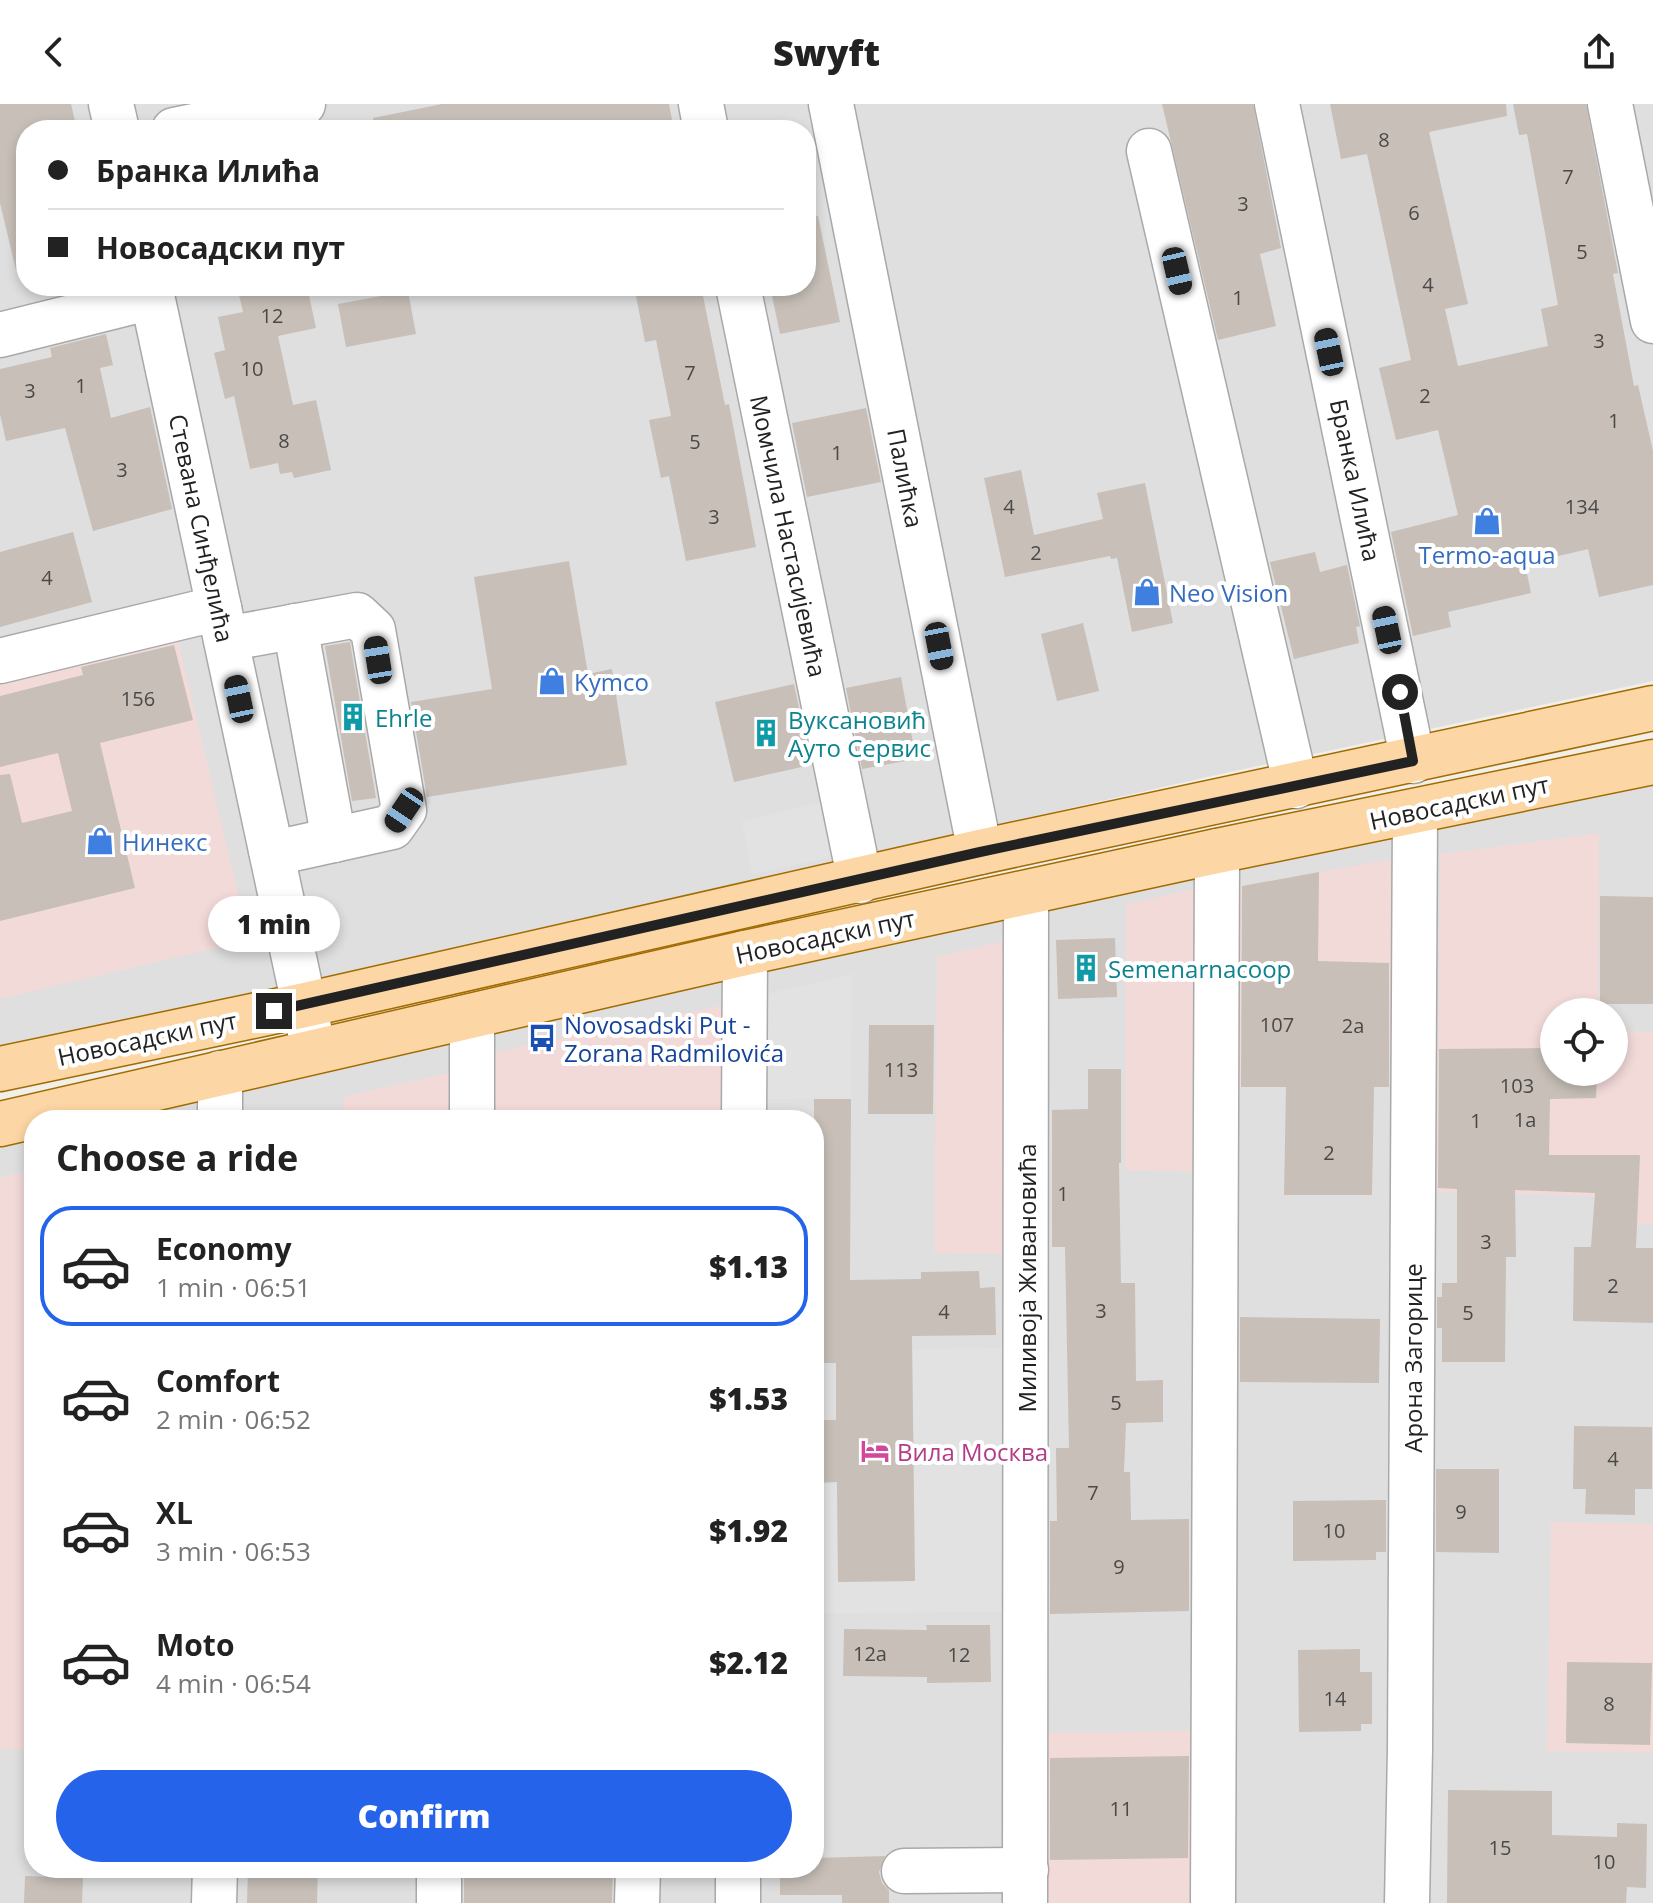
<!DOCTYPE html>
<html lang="en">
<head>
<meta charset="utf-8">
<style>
	:root { --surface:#fff; --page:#f2f2f2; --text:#222; --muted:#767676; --line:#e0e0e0; --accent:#2563eb }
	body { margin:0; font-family:"Open Sans",sans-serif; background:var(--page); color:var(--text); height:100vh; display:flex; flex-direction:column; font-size:30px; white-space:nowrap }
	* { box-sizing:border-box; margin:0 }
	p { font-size:26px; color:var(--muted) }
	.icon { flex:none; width:44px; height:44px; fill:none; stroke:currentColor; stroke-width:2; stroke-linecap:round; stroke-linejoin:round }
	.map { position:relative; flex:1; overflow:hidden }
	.details { position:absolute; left:24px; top:1006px; width:800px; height:768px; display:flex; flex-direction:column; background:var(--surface); border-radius:32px; box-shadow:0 4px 12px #0003 }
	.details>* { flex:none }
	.banner { position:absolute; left:16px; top:16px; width:800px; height:176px; border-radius:32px; box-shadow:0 4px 12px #0003; display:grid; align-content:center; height:176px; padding:0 32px; background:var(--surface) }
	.tools { position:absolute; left:1540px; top:894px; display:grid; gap:16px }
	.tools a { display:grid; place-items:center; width:88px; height:88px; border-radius:50%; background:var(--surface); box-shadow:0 4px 12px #0003; font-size:40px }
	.end { position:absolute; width:36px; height:36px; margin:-18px; border:10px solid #222; background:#fff; box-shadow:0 0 0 4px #fff }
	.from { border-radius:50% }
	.bubble { position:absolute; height:56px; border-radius:28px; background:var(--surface); box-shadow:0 4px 12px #0003; font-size:26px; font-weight:800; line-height:56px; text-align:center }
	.car { position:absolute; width:24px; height:48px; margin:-24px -12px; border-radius:10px; box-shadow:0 0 6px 2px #0007; background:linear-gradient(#222 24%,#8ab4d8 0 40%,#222 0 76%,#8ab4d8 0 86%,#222 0) }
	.banner b { display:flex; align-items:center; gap:28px; height:76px; font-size:30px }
	.banner b+b { border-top:2px solid var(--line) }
	.banner i { width:20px; height:20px; background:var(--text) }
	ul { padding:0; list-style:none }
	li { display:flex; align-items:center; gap:24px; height:120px; margin:0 16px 12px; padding:0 16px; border:4px solid transparent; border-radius:32px }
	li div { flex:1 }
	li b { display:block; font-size:30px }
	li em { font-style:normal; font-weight:800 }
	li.active { border-color:var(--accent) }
	li>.icon { width:72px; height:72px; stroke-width:1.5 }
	h2 { padding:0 32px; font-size:36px; line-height:96px }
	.button { display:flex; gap:16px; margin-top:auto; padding:16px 32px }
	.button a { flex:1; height:92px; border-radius:48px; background:var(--accent); color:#fff; font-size:32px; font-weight:800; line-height:92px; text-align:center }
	header { display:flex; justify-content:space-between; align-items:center; height:104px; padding:0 32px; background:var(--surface); font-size:36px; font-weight:800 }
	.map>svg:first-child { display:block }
	.residential { fill:#e0dfdf; fill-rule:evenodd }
	.commercial { fill:#f2dad9 }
	.parking { fill:#e2e2e2 }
	.building { fill:#c7bfb8 }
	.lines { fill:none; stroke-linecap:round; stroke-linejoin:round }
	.minor-casing { stroke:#a9a9a9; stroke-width:47 }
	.major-casing { stroke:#a06b00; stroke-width:47 }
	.minor { stroke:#fff; stroke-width:44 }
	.major { stroke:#fcd6a4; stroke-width:44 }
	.route { stroke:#222; stroke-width:10 }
	.labels { text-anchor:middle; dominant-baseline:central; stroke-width:8; stroke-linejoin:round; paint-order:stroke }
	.number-label { font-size:20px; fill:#4b4948 }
	.street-label { font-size:24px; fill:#222; stroke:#fff }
	.shop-label { font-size:24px; fill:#366cbe; stroke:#fff; text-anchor:start }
	.culture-label { font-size:24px; fill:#0d838f; stroke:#fff; text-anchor:start }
	.transit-label { font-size:24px; fill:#164399; stroke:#fff; text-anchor:start }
	.hotel-label { font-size:24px; fill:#b23c85; stroke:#fff; text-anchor:start }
</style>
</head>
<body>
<header><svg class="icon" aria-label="back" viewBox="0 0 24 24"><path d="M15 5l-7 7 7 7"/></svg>Swyft<svg class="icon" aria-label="share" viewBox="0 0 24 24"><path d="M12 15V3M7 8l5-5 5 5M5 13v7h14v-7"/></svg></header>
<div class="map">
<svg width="1653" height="1799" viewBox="0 0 1653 1799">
	<rect width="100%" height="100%" fill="#f2efe9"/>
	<!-- residential -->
	<g class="residential">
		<path d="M 0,0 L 1653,0 L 1653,577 L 1216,671 L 0,947 ZM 26,26 L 806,26 L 806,182 L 26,182 Z"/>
		<path d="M 1653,676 L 1653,1799 L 0,1799 L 0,1033 L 34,1025 L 34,1764 L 814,1764 L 814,1016 L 71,1016 L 274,968 ZM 1554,908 L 1614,908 L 1614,968 L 1554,968 Z"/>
	</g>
	<!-- commercial -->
	<g class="commercial">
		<path d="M 176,528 L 249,836 L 0,895 L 0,571 Z"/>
		<path d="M 1599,729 L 1598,908 L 1554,908 L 1554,968 L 1614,968 L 1614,927 L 1653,928 L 1653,1120 L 1594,1119 L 1594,1092 L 1437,1088 L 1440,750 Z"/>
		<path d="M 1393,755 L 1389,983 L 1238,983 L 1239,782 Z"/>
		<path d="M 1211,781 L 1210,1068 L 1125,1066 L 1126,800 Z"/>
		<path d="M 1009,836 L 1006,1150 L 934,1149 L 937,853 Z"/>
		<path d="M 730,900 L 729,1016 L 484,1016 L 485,950 Z"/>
		<path d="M 456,967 L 455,1016 L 343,1016 L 343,993 Z"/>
		<path d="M 34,1067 L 34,1645 L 0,1645 L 0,1073 Z"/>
		<path d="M 1551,1418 L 1653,1420 L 1653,1649 L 1547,1647 Z"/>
		<path d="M 1200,1627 L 1202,1799 L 1040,1799 L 1037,1629 Z"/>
	</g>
	<!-- parking -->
	<g class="parking">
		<path d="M 840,694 L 847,750 L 752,770 L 742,717 Z"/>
		<path d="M 852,870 L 851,995 L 765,995 L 767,890 Z"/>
		<path d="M 1026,1244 L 1025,1508 L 814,1509 L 814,1380 L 836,1380 L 838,1478 L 915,1477 L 912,1245 Z"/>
	</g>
	<!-- building -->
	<g class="building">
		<path d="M 0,0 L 71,0 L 77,26 L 26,26 L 26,165 L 16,166 L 0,99 Z"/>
		<path d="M 442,0 L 669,0 L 674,26 L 375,26 L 373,14 Z"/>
		<path d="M 1162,0 L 1253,0 L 1281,144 L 1260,150 L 1276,222 L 1218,236 Z"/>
		<path d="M 1330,0 L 1506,0 L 1507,12 L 1429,28 L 1468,200 L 1445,205 L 1458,262 L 1548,242 L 1541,205 L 1558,201 L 1527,30 L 1519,31 L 1513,0 L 1586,0 L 1618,169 L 1613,170 L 1634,282 L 1638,281 L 1653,347 L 1653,481 L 1599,493 L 1588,445 L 1525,460 L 1531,489 L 1448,508 L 1451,523 L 1413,532 L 1391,428 L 1458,411 L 1438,326 L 1396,336 L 1379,264 L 1411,256 L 1367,50 L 1341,55 Z"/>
		<path d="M 818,112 L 840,218 L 780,230 L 770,182 L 806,182 L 806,113 Z"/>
		<path d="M 237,182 L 307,182 L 316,224 L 278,232 L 293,301 L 316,296 L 331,366 L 294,374 L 292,368 L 280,370 L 278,359 L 250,365 L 234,292 L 225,295 L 214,249 L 225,246 L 218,213 L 243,208 Z"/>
		<path d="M 634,182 L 701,182 L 725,301 L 729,300 L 756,443 L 686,457 L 669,372 L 661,374 L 649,316 L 671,312 L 656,236 L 645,238 Z"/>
		<path d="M 408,187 L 416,230 L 346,243 L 338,200 Z"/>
		<path d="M 106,230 L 113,261 L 100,264 L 111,314 L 150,303 L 172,405 L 93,427 L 65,324 L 6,337 L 0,310 L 0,265 L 52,253 L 50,244 Z"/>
		<path d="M 866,304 L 881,378 L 807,393 L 792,319 Z"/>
		<path d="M 1021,366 L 1034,431 L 1103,415 L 1097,389 L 1145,379 L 1173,519 L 1132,528 L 1117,454 L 1111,455 L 1110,452 L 1005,473 L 984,374 Z"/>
		<path d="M 73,428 L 92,498 L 0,523 L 0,448 Z"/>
		<path d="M 1315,448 L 1320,468 L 1347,461 L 1360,522 L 1356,523 L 1359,539 L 1294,555 L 1270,458 Z"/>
		<path d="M 569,457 L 588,570 L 612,565 L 627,661 L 427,693 L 411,598 L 492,585 L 474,473 Z"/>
		<path d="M 1083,519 L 1099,587 L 1057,597 L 1041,530 Z"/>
		<path d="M 350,538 L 376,694 L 352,697 L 325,542 Z"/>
		<path d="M 174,541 L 193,616 L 100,639 L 135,784 L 0,817 L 0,671 L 10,670 L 22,719 L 72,707 L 58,649 L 0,663 L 0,592 L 83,571 L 81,563 Z"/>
		<path d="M 901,573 L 916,655 L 862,665 L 846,584 Z"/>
		<path d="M 794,580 L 811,661 L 734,678 L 715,598 Z"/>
		<path d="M 1319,768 L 1318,857 L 1389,859 L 1389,983 L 1374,983 L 1372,1091 L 1284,1091 L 1286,983 L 1241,983 L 1242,782 Z"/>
		<path d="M 1600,792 L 1653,793 L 1653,900 L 1600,900 Z"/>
		<path d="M 1115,834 L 1117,893 L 1058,895 L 1056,836 Z"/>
		<path d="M 869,921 L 934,921 L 933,1010 L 868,1010 Z"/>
		<path d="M 1554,944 L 1554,968 L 1597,968 L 1596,994 L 1550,995 L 1549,1051 L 1640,1051 L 1636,1144 L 1653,1144 L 1653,1219 L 1573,1217 L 1574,1143 L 1591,1143 L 1595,1089 L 1515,1086 L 1516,1153 L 1506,1153 L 1505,1258 L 1442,1258 L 1442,1224 L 1437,1224 L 1437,1193 L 1442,1193 L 1442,1179 L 1457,1179 L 1457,1085 L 1438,1084 L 1439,945 Z"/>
		<path d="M 1088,965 L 1121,965 L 1121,1059 L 1119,1059 L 1121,1179 L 1135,1179 L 1136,1277 L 1163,1276 L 1163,1318 L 1126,1319 L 1124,1368 L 1130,1368 L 1131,1416 L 1189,1415 L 1189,1507 L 1050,1510 L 1050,1417 L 1057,1417 L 1056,1344 L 1069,1344 L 1065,1143 L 1052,1143 L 1052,1006 L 1088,1005 Z"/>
		<path d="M 814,995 L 851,995 L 850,1176 L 921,1175 L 921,1168 L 979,1167 L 980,1184 L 995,1183 L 996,1231 L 912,1232 L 915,1477 L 838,1478 L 837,1378 L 814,1379 L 814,1316 L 836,1316 L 836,1259 L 814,1259 Z"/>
		<path d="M 1240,1213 L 1380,1215 L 1379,1279 L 1240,1278 Z"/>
		<path d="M 1574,1322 L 1652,1323 L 1652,1385 L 1635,1385 L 1635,1411 L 1585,1410 L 1586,1385 L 1573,1385 Z"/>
		<path d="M 1436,1365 L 1499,1365 L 1499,1449 L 1436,1448 Z"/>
		<path d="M 1386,1396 L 1386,1448 L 1376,1448 L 1376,1456 L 1293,1457 L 1293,1397 Z"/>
		<path d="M 926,1521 L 990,1521 L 991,1578 L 927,1579 L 927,1573 L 843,1572 L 844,1525 L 927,1526 Z"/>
		<path d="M 1360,1545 L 1360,1568 L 1372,1568 L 1372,1620 L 1361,1620 L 1361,1627 L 1299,1628 L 1298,1546 Z"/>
		<path d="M 1567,1558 L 1652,1559 L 1650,1641 L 1566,1639 Z"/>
		<path d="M 1189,1652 L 1188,1754 L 1050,1756 L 1050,1654 Z"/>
		<path d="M 1448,1686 L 1552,1687 L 1552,1731 L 1617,1733 L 1617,1719 L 1647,1720 L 1646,1784 L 1627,1783 L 1626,1799 L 1447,1799 Z"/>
		<path d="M 885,1752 L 879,1768 L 882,1779 L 889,1786 L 889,1799 L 842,1799 L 842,1791 L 780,1791 L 780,1764 L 814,1764 L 814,1754 Z"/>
		<path d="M 248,1764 L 318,1764 L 317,1799 L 247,1799 Z"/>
		<path d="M 549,1764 L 613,1764 L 612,1799 L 464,1799 L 464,1767 L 549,1770 Z"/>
		<path d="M 25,1772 L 83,1774 L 82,1799 L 24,1799 Z"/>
	</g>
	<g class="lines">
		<defs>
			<g id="minor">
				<path d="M 111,0 L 117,26"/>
				<path d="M 701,0 L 706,26"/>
				<path d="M 831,0 L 980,748"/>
				<path d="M 1277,0 L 1413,657"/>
				<path d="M 1610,0 L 1653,217"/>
				<path d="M 174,26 L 303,0"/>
				<path d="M 1149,47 L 1296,682"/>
				<path d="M 150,182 L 314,947"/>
				<path d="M 738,182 L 860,777"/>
				<path d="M 0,231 L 152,193"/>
				<path d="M 295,522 L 334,736"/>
				<path d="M 226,535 L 357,511 L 373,526 L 404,706 L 392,723 L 288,746 L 271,746"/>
				<path d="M 0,557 L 219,504"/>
				<path d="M 220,1016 L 220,969"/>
				<path d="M 472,1016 L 472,912"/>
				<path d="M 744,1016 L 745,849"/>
				<path d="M 904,1767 L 1026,1766"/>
				<path d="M 214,1799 L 215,1764"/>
				<path d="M 439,1799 L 439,1764"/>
				<path d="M 637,1799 L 638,1764"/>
				<path d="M 738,1799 L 738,1764"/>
				<path d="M 1025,1799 L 1026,789"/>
				<path d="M 1213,1799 L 1217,747"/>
				<path d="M 1407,1799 L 1410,1645 L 1415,708"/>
			</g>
			<g id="major">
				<path d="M 0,965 L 305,901 L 980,748 L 1653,604"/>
				<path d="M 0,1020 L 745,849 L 1217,747 L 1653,658"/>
			</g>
		</defs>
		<!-- minor casing -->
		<use href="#minor" class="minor-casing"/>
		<!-- major casing -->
		<use href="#major" class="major-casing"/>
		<!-- minor -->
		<use href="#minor" class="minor"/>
		<!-- major -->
		<use href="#major" class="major"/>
	</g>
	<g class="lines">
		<!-- route -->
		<path class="route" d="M 274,907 L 980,748 L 1413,657 L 1400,588"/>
	</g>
	<!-- icons -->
	<defs>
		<symbol id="shop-bare" viewBox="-9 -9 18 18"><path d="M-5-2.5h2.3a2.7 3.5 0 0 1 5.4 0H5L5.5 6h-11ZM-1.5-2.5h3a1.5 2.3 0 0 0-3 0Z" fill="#3f7fe0" stroke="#fff" stroke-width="2.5" paint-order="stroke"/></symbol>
		<symbol id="building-bare" viewBox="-9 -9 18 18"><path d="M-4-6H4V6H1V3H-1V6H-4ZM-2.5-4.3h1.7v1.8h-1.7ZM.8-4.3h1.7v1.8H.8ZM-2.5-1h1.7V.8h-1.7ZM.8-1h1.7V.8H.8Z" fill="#0f9aa8" stroke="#fff" stroke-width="2.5" paint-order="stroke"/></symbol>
		<symbol id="bus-bare" viewBox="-9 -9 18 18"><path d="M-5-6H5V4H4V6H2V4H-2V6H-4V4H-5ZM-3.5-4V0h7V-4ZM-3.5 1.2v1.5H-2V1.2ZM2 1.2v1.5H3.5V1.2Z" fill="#1a4fb4" stroke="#fff" stroke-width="2.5" paint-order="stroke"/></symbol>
		<symbol id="hotel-bare" viewBox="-9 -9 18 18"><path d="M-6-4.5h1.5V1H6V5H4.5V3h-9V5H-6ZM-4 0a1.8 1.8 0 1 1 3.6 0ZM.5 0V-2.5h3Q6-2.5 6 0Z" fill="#d1479c" stroke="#fff" stroke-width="2.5" paint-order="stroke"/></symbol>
	</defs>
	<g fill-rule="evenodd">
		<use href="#shop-bare" x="1467" y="397" width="40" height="40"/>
		<use href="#shop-bare" x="1127" y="468" width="40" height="40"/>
		<use href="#shop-bare" x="532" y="557" width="40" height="40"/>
		<use href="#building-bare" x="333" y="593" width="40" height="40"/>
		<use href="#building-bare" x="746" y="609" width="40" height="40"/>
		<use href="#shop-bare" x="80" y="717" width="40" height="40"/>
		<use href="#building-bare" x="1066" y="844" width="40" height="40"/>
		<use href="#bus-bare" x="522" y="914" width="40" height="40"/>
		<use href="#hotel-bare" x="855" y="1327" width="40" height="40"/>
	</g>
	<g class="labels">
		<!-- number labels -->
		<g class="number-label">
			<text x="1384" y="35">8</text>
			<text x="1568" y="72">7</text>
			<text x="1243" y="99">3</text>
			<text x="1414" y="108">6</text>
			<text x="1582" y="147">5</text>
			<text x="1428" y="180">4</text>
			<text x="1238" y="193">1</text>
			<text x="272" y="211">12</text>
			<text x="1599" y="236">3</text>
			<text x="252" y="264">10</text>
			<text x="690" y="268">7</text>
			<text x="81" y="281">1</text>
			<text x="30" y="286">3</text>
			<text x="1425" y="291">2</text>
			<text x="1614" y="316">1</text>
			<text x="284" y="336">8</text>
			<text x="695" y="337">5</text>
			<text x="837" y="348">1</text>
			<text x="122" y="365">3</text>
			<text x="1009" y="402">4</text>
			<text x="1582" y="402">134</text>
			<text x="714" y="412">3</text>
			<text x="1036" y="448">2</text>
			<text x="47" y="473">4</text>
			<text x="138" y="594">156</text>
			<text x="1277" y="920">107</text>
			<text x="1353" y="921">2a</text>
			<text x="901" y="965">113</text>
			<text x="1517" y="981">103</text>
			<text x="1525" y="1015">1a</text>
			<text x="1476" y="1016">1</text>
			<text x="1329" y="1048">2</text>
			<text x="1063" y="1089">1</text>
			<text x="1486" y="1137">3</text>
			<text x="1613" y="1181">2</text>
			<text x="1101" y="1206">3</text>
			<text x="944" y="1207">4</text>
			<text x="1468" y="1208">5</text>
			<text x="1116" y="1298">5</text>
			<text x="1613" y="1354">4</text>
			<text x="1093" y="1388">7</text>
			<text x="1461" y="1407">9</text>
			<text x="1334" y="1426">10</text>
			<text x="1119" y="1462">9</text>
			<text x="870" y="1549">12a</text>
			<text x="959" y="1550">12</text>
			<text x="1335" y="1594">14</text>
			<text x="1609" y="1599">8</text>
			<text x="1121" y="1704">11</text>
			<text x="1500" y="1743">15</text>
			<text x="1604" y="1757">10</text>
		</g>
		<!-- street labels -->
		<g class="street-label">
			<text transform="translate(906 374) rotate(79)">Палићка</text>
			<text transform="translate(1356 376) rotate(78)">Бранка Илића</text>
			<text transform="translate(202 424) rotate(78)">Стевана Синђелића</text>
			<text transform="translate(789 432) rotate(78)">Момчила Настасијевића</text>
			<text transform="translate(1459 698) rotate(-12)">Новосадски пут</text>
			<text transform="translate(825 832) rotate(-12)">Новосадски пут</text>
			<text transform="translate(147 934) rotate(-12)">Новосадски пут</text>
			<text transform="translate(1026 1174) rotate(-90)">Миливоја Живановића</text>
			<text transform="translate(1412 1254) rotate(-90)">Арона Загорице</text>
		</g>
		<!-- shop labels -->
		<g class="shop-label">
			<text x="1487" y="450" text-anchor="middle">Termo-aqua</text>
			<text x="1169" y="488">Neo Vision</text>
			<text x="574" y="577">Kymco</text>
			<text x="122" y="737">Нинекс</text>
		</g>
		<!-- culture labels -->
		<g class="culture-label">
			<text x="375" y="613">Ehrle</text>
			<text x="788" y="615">Вуксановић<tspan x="788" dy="28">Ауто Сервис</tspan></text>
			<text x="1108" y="864">Semenarnacoop</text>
		</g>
		<!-- transit labels -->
		<g class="transit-label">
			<text x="564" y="920">Novosadski Put -<tspan x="564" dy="28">Zorana Radmilovića</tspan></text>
		</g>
		<!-- hotel labels -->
		<g class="hotel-label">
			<text x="897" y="1347">Вила Москва</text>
		</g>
	</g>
</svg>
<div class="tools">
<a><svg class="icon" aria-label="locate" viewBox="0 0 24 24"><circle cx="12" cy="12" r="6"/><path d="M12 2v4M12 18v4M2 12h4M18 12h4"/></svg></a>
</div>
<i class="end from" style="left:1400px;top:588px"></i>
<i class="end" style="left:274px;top:907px"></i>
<div class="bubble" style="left:208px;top:792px;width:132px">1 min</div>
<i class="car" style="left:1177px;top:167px;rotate:167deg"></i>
<i class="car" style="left:1329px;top:248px;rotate:348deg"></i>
<i class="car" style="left:1387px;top:526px;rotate:348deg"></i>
<i class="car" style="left:939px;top:542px;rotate:169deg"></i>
<i class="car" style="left:378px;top:556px;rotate:351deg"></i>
<i class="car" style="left:239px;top:595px;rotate:348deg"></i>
<i class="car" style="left:404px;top:706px;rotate:214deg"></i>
<div class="banner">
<b><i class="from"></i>Бранка Илића</b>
<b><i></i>Новосадски пут</b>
</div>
<section class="details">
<h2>Choose a ride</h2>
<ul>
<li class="active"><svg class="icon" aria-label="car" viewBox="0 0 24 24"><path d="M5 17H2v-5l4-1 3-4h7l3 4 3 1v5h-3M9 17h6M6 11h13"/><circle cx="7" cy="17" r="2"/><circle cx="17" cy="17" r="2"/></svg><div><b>Economy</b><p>1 min · 06:51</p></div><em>$1.13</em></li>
<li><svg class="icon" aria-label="car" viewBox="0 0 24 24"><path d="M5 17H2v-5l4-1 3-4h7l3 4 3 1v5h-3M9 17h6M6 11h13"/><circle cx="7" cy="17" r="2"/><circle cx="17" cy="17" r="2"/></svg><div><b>Comfort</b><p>2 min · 06:52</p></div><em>$1.53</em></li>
<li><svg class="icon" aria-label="car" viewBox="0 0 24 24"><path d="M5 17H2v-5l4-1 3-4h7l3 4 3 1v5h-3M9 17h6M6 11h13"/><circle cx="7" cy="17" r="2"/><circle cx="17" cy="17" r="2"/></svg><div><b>XL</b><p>3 min · 06:53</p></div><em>$1.92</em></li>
<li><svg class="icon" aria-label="car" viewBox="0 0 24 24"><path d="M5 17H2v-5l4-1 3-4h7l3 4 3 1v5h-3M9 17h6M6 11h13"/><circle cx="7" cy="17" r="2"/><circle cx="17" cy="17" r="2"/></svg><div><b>Moto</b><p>4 min · 06:54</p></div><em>$2.12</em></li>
</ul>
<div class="button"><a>Confirm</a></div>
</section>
</div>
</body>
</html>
